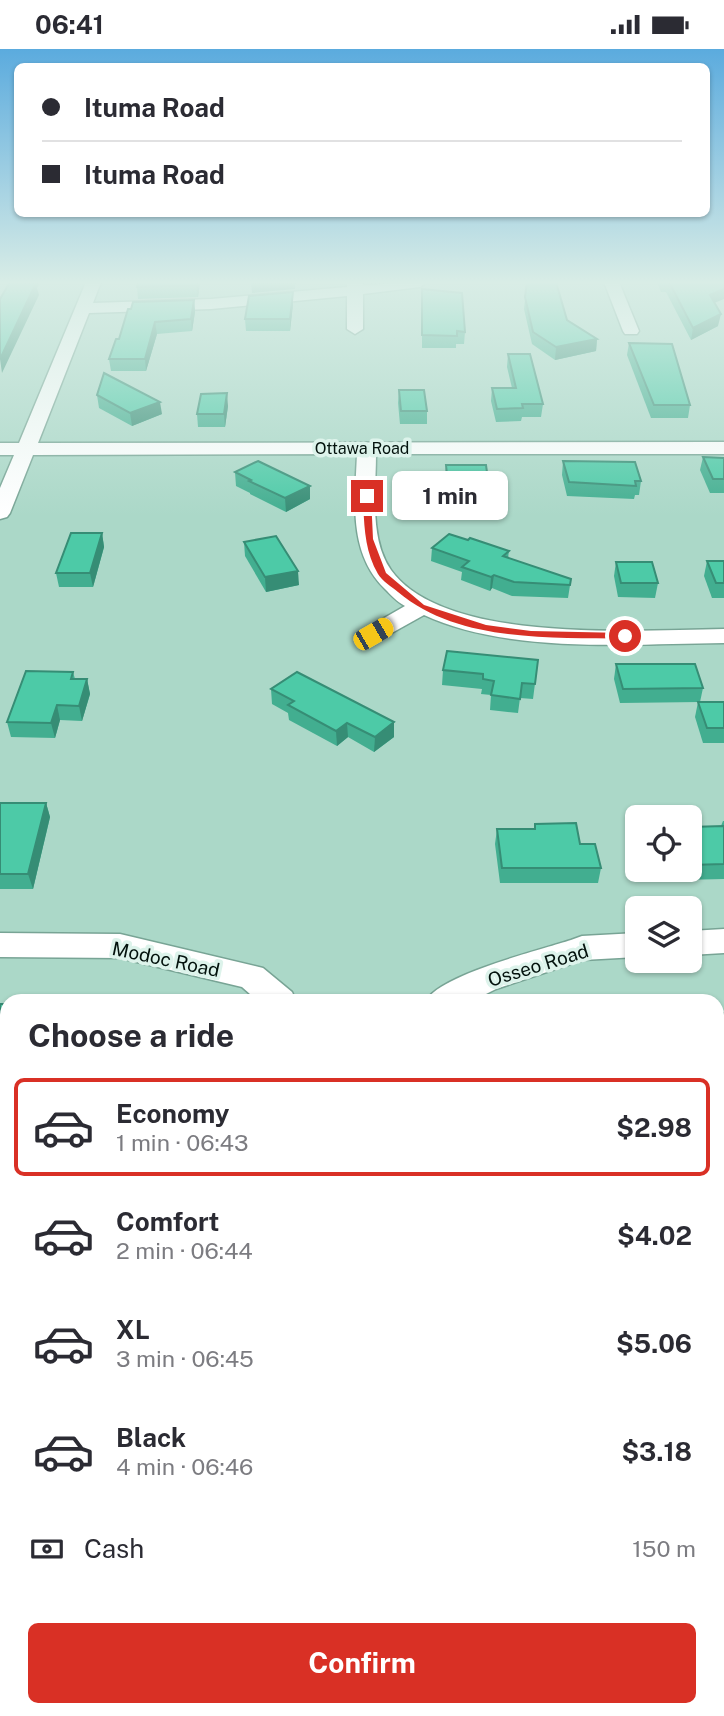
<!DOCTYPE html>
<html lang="en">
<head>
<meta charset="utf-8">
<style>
	:root { --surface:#fff; --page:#f7f7f7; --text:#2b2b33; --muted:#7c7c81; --line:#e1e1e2; --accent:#d93025 }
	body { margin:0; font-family:"Public Sans",sans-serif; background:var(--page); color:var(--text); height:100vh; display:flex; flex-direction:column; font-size:26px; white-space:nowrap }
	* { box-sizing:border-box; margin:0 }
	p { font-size:23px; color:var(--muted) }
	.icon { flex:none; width:38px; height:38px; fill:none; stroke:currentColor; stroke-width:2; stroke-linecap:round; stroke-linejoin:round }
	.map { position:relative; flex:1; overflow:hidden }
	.panel { position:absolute; left:0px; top:945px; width:724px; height:723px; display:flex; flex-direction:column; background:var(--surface); border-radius:21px 21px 0 0; box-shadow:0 2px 5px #0004 }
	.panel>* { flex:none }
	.top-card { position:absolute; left:14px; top:14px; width:696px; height:154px; border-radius:10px; box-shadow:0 2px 5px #0004; display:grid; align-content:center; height:154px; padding:0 28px; background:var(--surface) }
	.controls { position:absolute; left:625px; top:756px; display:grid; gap:14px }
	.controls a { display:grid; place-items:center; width:77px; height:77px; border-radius:10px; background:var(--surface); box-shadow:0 2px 5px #0004; font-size:35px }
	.end { position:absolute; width:32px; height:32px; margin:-16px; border:9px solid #d93025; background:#fff; box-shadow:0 0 0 4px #fff }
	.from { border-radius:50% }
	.bubble { position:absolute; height:49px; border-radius:10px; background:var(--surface); box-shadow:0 2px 5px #0004; font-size:23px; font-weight:700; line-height:49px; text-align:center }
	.car { position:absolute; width:21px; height:42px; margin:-21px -10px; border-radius:9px; box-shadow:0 0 5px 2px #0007; background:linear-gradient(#f5c518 24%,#345 0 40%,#f5c518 0 76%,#345 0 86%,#f5c518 0) }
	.top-card b { display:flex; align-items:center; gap:24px; height:66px; font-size:26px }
	.top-card b+b { border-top:2px solid var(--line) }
	.top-card i { width:18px; height:18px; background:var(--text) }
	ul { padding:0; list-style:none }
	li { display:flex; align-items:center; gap:21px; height:98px; margin:0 14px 10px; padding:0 14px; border:4px solid transparent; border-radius:10px }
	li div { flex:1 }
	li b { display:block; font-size:26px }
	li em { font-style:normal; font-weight:700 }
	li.current { border-color:var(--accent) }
	li>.icon { width:63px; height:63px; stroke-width:1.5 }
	h2 { padding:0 28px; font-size:32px; line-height:84px }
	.pay { display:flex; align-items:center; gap:18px; height:77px; padding:0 28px; font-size:26px }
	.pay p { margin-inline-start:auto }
	.button { display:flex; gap:14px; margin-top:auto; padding:14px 28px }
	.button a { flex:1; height:80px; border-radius:10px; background:var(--accent); color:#fff; font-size:28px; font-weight:700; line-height:80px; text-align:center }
	.status { display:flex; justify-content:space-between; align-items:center; height:49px; padding:0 35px; background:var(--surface); direction:ltr }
	.status svg { height:19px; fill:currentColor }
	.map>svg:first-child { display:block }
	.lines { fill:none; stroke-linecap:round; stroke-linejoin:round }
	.lane-casing { stroke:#78a495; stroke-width:3 }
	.street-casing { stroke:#78a495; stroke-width:3 }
	.lane { fill:#fff; fill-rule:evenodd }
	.street { fill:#fff; fill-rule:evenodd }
	.wall { fill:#42ae90 }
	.shaded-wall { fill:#368d75 }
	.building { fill:#4dcaa7; stroke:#368d75; stroke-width:2 }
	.route { fill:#d93025 }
	.labels { text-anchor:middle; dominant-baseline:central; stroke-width:7; stroke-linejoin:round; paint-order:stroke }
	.far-street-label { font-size:16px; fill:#03120d; stroke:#ddf3eb }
	.street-label { font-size:19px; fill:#03120d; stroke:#ddf3eb }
</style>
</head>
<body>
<div class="status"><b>06:41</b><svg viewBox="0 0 49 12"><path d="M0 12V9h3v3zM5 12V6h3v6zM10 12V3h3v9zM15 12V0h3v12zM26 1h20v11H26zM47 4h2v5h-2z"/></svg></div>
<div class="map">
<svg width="724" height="1667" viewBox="0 0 724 1667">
	<rect width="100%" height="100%" fill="#abd8c8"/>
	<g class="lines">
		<defs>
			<rect id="lane" x="718" y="1120" width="6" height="18"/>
			<g id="street">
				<path d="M 86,233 L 101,233 L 93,254 L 211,250 L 347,238 L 347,233 L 363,233 L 363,236 L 427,233 L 420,238 L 363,245 L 363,280 L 355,285 L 347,280 L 347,247 L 211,260 L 89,264 L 38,394 L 724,393 L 724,405 L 376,405 C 376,441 369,490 391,521 C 445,596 640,581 724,580 L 724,594 C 633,595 507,605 424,566 L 381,590 L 365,590 L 361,585 L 365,580 L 405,557 C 397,553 391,546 385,540 C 348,504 355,452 357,405 L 33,406 L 10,464 L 7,468 L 0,470 L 0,439 L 14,406 L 0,406 L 0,394 L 19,394 Z"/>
				<path d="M 604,233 L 619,233 L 639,282 L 637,285 L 625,285 L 623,282 Z"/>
				<path d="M 724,880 L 724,904 L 690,906 L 690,882 Z"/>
				<path d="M 0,884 L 120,885 L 263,919 L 292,943 L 296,952 L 258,952 L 242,938 L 120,909 L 0,908 Z"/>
				<path d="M 637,884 L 637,908 L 583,911 L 496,940 L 472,952 L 426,952 C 439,926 540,901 571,891 L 582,887 Z"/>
				<rect x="341" y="1661" width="50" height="6"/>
			</g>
		</defs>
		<!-- lane casing -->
		<use href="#lane" class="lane-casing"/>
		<!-- street casing -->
		<use href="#street" class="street-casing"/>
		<!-- lane -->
		<use href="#lane" class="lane"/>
		<!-- street -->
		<use href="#street" class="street"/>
	</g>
	<!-- wall -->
	<g class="wall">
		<path d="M 138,233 L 200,233 L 198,248 L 138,250 L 137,238 Z"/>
		<path d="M 522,233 L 556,233 L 567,271 L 597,290 L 596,302 L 555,311 L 532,295 L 524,260 L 527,234 Z"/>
		<path d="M 657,233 L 724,233 L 714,254 L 718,277 L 691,291 L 666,243 L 661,243 Z"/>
		<path d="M 422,240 L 465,283 L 464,295 L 456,295 L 456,299 L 422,299 Z"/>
		<path d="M 293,243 L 293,255 L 290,282 L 246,282 L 245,270 Z"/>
		<path d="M 194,251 L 195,263 L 192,282 L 157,285 L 146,322 L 111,322 L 109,310 L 119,290 Z"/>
		<path d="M 629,294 L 690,356 L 688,369 L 651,369 L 627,306 Z"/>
		<path d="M 508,305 L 543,355 L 541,368 L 522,368 L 521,372 L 496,373 L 491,352 L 492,339 L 512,339 L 507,318 Z"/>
		<path d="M 399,341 L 427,362 L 427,375 L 400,375 L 398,354 Z"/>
		<path d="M 97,346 L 162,365 L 132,377 L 99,359 Z"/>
		<path d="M 228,357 L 225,378 L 198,378 L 197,365 Z"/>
		<path d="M 703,408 L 724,409 L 724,444 L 710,444 L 700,421 Z"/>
		<path d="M 563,412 L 641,432 L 639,446 L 635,446 L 634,450 L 567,447 L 562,426 Z"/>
		<path d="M 446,416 L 489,438 L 488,451 L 484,451 L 484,458 L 448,458 L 445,429 Z"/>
		<path d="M 235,423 L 310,437 L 310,450 L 286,463 L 250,445 L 250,444 L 236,437 Z"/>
		<path d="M 102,484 L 104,498 L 93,538 L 59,538 L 56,524 Z"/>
		<path d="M 468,491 L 509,502 L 508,509 L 571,530 L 568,549 L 512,547 L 492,539 L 490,542 L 461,531 L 462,523 L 431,512 L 432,499 Z"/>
		<path d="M 244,493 L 299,536 L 266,543 L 245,507 Z"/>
		<path d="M 707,512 L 724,512 L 724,549 L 712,549 L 704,527 Z"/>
		<path d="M 616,513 L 658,534 L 655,549 L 618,548 L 614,527 Z"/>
		<path d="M 538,611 L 533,650 L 520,649 L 518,664 L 490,661 L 491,646 L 481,645 L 482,640 L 442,636 L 443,621 Z"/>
		<path d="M 616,615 L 703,639 L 700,653 L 620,654 L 614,630 Z"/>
		<path d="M 73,623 L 75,630 L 87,630 L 90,645 L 82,672 L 60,671 L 55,689 L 11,688 L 7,673 Z"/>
		<path d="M 271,640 L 394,688 L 374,703 L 348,688 L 337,697 L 289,671 L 288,664 L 272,655 Z"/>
		<path d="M 698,653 L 724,653 L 724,694 L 703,694 L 695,668 Z"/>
		<path d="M 0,754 L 46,754 L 50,768 L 33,840 L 0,840 Z"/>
		<path d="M 723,772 L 724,772 L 724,830 L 681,831 L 678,821 L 690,821 L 690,778 L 721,777 Z"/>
		<path d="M 535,775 L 580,795 L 601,819 L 598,834 L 500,834 L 495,795 L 497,780 L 534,780 Z"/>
		<path d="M 720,964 L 724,964 L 724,1014 L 718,990 L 718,970 Z"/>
		<path d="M 514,1661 L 581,1661 L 582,1667 L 515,1667 Z"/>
	</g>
	<!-- shaded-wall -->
	<g class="shaded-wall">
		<path d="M 32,233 L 40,233 L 37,239 L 39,246 L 2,324 L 0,310 Z"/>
		<path d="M 197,233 L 200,233 L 198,248 L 196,236 Z"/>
		<path d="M 251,233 L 299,233 L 295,235 L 295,240 L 252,244 Z"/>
		<path d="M 724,240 L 724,250 L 707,257 L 710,246 Z"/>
		<path d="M 293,243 L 293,255 L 290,282 L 290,270 Z"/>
		<path d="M 194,251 L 195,263 L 192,282 L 191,270 Z"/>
		<path d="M 721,265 L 718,277 L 691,291 L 693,279 Z"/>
		<path d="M 155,273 L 157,285 L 146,322 L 145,310 Z"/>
		<path d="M 597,290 L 596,302 L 555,311 L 556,298 Z"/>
		<path d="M 227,344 L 228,357 L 225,378 L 224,365 Z"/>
		<path d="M 160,353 L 162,365 L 132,377 L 130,364 Z"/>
		<path d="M 310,437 L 310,450 L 286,463 L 285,449 Z"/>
		<path d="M 102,484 L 104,498 L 93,538 L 90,524 Z"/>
		<path d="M 298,522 L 299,536 L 266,543 L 265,528 Z"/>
		<path d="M 494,526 L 492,539 L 490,542 L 491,528 Z"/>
		<path d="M 87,630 L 90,645 L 82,672 L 79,657 Z"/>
		<path d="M 57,656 L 60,671 L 55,689 L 51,674 Z"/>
		<path d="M 394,673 L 394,688 L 374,703 L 375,688 Z"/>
		<path d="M 347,674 L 348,688 L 337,697 L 336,682 Z"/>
		<path d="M 46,754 L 50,768 L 33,840 L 28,825 Z"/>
		<path d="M 5,955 L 7,962 L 7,981 L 1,1005 L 0,1001 L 0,974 Z"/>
	</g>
	<!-- building -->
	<g class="building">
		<path d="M 10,233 L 36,234 L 0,310 L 0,250 Z"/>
		<path d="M 138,233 L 197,233 L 196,236 L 137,238 Z"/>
		<path d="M 527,233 L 556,233 L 567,271 L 597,290 L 556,298 L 533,283 L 525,248 Z"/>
		<path d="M 669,233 L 724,233 L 724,240 L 710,246 L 721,265 L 693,279 Z"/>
		<path d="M 422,240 L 462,244 L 465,283 L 457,282 L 457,287 L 422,286 Z"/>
		<path d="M 293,243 L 290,270 L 245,270 L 249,247 Z"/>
		<path d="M 194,251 L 191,270 L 155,273 L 145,310 L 109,310 L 116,290 L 119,290 L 128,260 L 131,260 L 133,253 Z"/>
		<path d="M 629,294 L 672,295 L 690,356 L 654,356 Z"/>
		<path d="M 508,305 L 530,305 L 543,355 L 522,355 L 523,359 L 497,360 L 492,339 L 516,339 Z"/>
		<path d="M 104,324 L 160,353 L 130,364 L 97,346 Z"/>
		<path d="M 399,341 L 424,341 L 427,362 L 401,362 Z"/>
		<path d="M 227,344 L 224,365 L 197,365 L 201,345 Z"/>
		<path d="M 703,408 L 724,409 L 724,430 L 713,430 Z"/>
		<path d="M 258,412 L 310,437 L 285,449 L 249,432 L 251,431 L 235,423 Z"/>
		<path d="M 563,412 L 635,413 L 641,432 L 635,432 L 636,437 L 569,433 Z"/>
		<path d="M 446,416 L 486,416 L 489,438 L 484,438 L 485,444 L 449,444 Z"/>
		<path d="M 71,484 L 102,484 L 90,524 L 56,524 Z"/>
		<path d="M 449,485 L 468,491 L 470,489 L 509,502 L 503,507 L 571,530 L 570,536 L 514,533 L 494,526 L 491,528 L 462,518 L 469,512 L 432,499 Z"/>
		<path d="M 276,487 L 298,522 L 265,528 L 244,493 Z"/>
		<path d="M 707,512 L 724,512 L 724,534 L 716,534 Z"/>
		<path d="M 616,513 L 652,513 L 658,534 L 621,534 Z"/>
		<path d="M 447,602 L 538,611 L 535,635 L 522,634 L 520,650 L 491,646 L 494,632 L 483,630 L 483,625 L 443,621 Z"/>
		<path d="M 616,615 L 695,615 L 703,639 L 623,640 Z"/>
		<path d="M 26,622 L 73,623 L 71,630 L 87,630 L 79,657 L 57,656 L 51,674 L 7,673 Z"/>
		<path d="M 297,623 L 394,673 L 375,688 L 347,674 L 336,682 L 288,656 L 294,652 L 271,640 Z"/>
		<path d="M 698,653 L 724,653 L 724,679 L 707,679 Z"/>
		<path d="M 0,754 L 46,754 L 28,825 L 0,825 Z"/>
		<path d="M 576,774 L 580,795 L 595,795 L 601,819 L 502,819 L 497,780 L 535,780 L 535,775 Z"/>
		<path d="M 724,777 L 724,815 L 690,816 L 690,778 Z"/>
		<path d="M 0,955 L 5,955 L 0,974 Z"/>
		<path d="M 720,964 L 724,964 L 724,979 Z"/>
		<path d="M 518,1661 L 581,1661 L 582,1667 L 518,1667 Z"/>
	</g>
	<!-- sky -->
	<linearGradient id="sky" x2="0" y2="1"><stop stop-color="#5babde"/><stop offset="0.5" stop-color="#d9ede6"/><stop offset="1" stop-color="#d9ede6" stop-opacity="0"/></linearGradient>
	<rect width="724" height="467" fill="url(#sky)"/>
	<!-- route -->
	<path class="route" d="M 367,444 L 371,447 L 373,490 L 386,524 L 424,556 L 486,576 L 531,582 L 625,584 L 629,587 L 625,590 C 550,588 459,594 398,543 C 392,538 382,532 378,525 C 364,501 364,474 363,447 Z"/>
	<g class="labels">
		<!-- far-street labels -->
		<g class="far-street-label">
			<text x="362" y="399">Ottawa Road</text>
		</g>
		<!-- street labels -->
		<g class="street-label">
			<text transform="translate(166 910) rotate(12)">Modoc Road</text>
			<text transform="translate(538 916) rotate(-17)">Osseo Road</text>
		</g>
	</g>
</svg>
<div class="controls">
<a><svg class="icon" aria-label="locate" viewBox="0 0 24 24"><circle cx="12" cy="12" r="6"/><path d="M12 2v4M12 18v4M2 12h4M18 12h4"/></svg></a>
<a><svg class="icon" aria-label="layers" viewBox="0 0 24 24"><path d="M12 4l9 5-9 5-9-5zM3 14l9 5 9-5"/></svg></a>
</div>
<i class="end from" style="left:625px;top:587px"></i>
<i class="end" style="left:367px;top:447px"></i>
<div class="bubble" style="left:392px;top:422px;width:116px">1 min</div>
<i class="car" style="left:373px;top:585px;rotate:60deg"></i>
<div class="top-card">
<b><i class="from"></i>Ituma Road</b>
<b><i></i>Ituma Road</b>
</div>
<section class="panel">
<h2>Choose a ride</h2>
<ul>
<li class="current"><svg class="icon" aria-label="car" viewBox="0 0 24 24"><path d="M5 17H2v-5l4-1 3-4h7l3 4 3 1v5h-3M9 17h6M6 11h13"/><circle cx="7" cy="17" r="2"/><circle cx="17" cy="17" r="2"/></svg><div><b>Economy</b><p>1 min · 06:43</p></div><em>$2.98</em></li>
<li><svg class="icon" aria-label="car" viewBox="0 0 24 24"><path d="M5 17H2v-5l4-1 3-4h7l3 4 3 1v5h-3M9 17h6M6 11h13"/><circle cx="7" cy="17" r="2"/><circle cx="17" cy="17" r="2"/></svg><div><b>Comfort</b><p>2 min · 06:44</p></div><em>$4.02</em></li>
<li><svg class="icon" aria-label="car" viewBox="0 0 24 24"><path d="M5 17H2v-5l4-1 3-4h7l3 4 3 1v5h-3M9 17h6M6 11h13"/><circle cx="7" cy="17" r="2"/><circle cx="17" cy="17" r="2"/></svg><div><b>XL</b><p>3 min · 06:45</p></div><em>$5.06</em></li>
<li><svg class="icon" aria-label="car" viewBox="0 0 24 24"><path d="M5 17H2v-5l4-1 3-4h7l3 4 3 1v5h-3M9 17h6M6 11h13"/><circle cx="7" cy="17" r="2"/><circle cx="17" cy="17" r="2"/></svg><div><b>Black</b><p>4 min · 06:46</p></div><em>$3.18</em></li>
</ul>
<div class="pay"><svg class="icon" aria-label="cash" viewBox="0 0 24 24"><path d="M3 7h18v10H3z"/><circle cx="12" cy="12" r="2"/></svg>Cash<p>150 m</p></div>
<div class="button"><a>Confirm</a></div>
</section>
</div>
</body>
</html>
